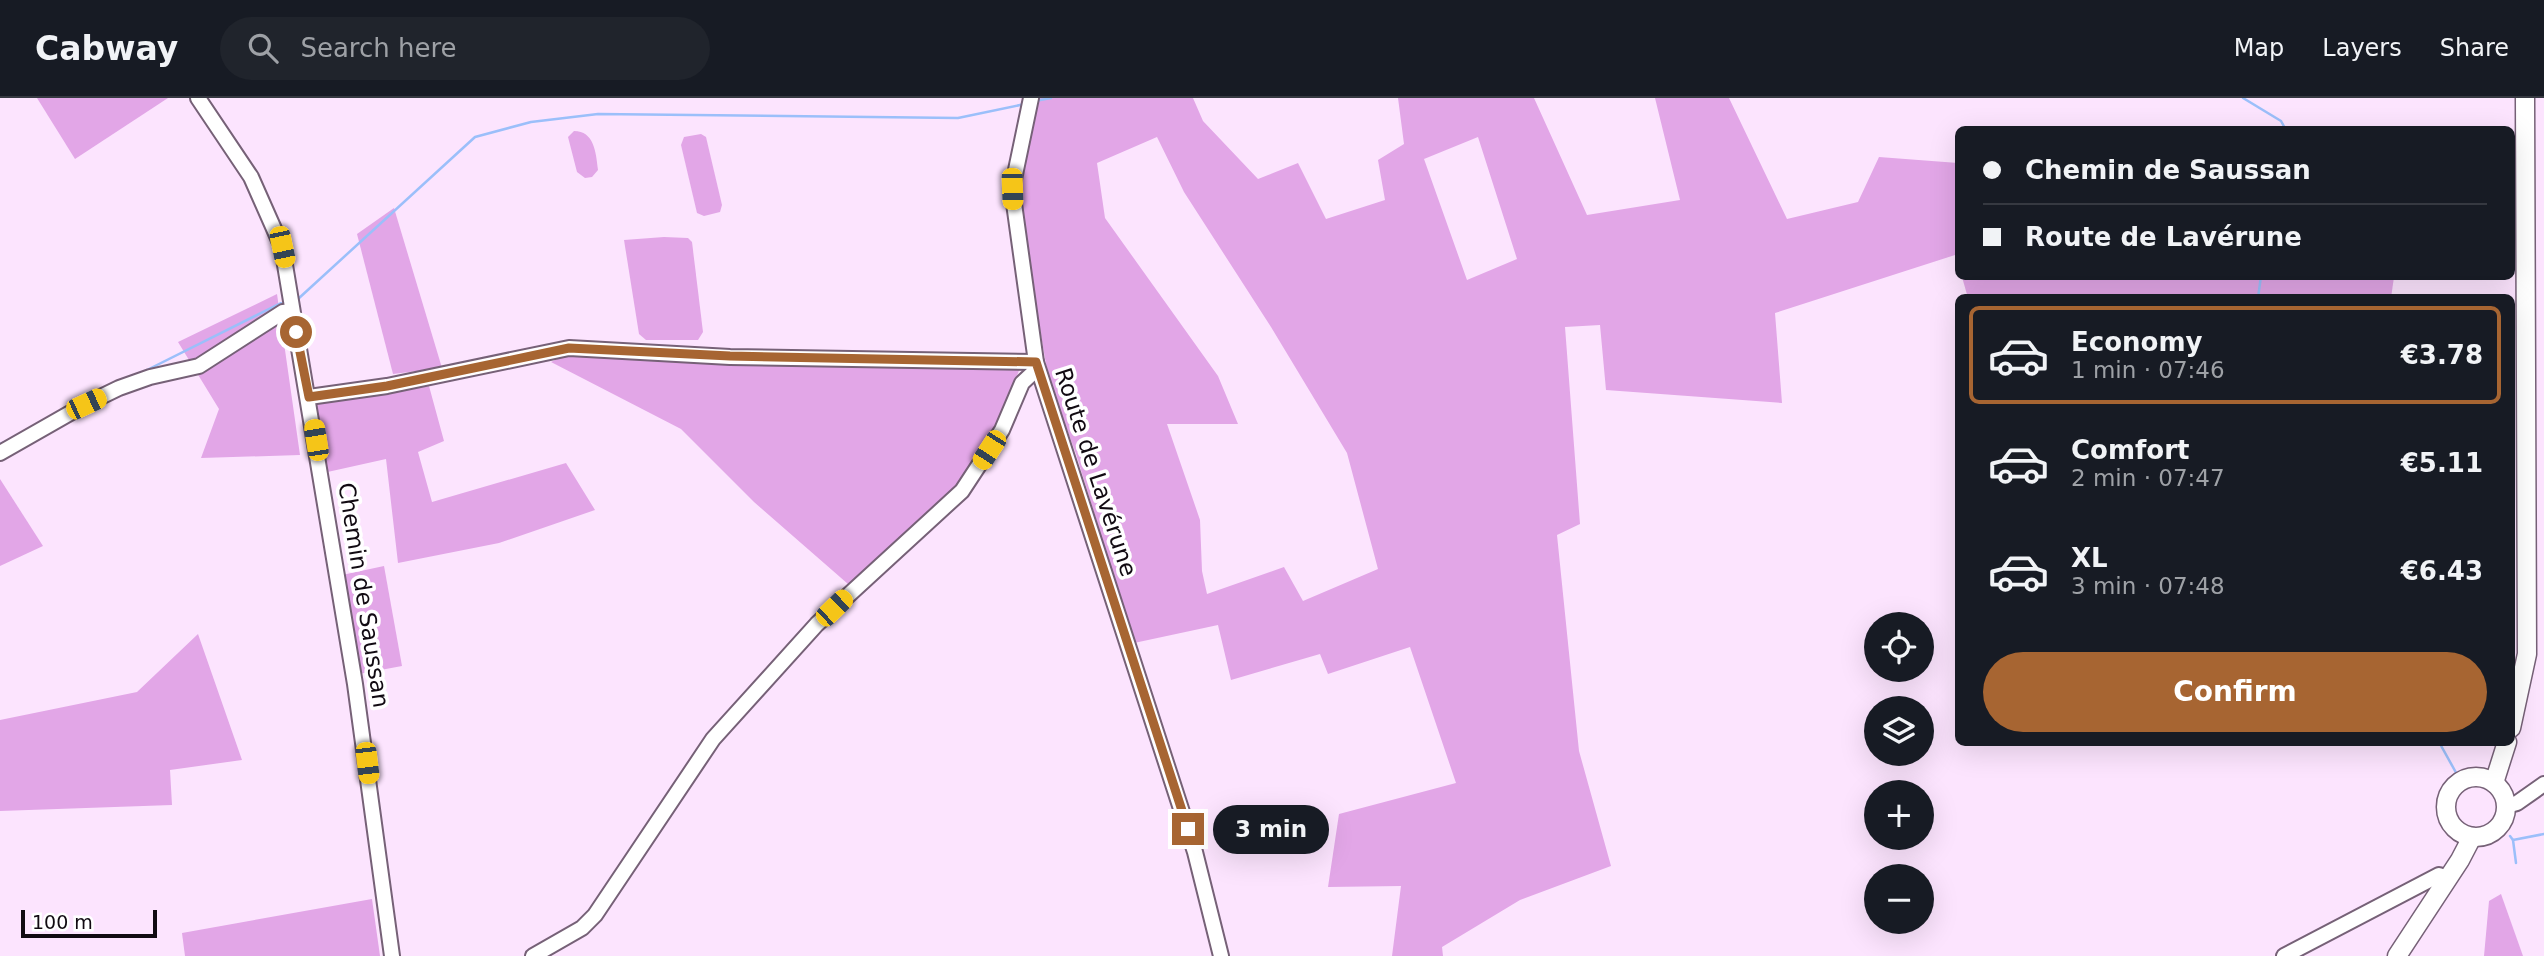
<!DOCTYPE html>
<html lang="en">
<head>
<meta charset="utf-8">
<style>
	:root { --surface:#171b24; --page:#20242c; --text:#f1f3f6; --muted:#9ea1a6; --line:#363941; --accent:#a76532 }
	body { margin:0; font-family:"DejaVu Sans",sans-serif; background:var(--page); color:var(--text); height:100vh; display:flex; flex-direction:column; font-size:26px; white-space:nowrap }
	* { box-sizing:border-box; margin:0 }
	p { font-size:23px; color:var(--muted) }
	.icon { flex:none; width:38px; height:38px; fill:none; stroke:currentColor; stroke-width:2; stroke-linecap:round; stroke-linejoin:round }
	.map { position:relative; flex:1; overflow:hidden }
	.details { position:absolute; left:1955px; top:196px; width:560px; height:452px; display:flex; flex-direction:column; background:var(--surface); border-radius:10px; box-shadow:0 7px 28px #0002 }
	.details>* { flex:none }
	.hud { position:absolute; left:1955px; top:28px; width:560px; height:154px; border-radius:10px; box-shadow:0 7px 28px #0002; display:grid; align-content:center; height:154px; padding:0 28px; background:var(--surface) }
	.tools { position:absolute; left:1864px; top:514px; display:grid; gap:14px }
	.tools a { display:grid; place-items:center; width:70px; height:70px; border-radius:50%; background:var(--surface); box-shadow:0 7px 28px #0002; font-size:35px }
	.scale { position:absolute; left:21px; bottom:18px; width:136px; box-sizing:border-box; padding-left:7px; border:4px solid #110a12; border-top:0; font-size:19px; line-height:24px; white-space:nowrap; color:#110a12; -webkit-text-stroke:5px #fff; paint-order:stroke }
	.end { position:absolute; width:32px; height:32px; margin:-16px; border:9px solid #a76532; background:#fff; box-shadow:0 0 0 4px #fff }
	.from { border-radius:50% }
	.bubble { position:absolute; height:49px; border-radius:24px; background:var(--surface); box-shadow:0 7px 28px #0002; font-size:23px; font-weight:800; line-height:49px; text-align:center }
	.car { position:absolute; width:21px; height:42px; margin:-21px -10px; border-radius:9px; box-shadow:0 0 5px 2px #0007; background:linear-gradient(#f5c518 24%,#345 0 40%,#f5c518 0 76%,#345 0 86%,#f5c518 0) }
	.hud b { display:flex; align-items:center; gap:24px; height:66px; font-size:26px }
	.hud b+b { border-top:2px solid var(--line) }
	.hud i { width:18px; height:18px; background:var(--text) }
	ul { padding:12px 0 0; list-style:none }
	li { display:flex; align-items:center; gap:21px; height:98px; margin:0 14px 10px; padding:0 14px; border:4px solid transparent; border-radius:10px }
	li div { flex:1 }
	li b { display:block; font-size:26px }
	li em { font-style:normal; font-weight:800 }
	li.active { border-color:var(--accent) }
	li>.icon { width:63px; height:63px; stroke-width:1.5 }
	.action { display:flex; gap:14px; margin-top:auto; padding:14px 28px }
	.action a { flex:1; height:80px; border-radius:42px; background:var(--accent); color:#fff; font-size:28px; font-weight:800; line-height:80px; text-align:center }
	header { display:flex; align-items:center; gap:42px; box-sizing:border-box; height:98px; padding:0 35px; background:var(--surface); border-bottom:2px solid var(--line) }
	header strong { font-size:33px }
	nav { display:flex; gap:38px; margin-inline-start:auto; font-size:24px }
	.search { width:490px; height:63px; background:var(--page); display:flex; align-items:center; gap:18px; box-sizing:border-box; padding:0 24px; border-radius:38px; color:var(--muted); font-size:26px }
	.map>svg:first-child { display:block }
	.green { fill:#e2a6e7; fill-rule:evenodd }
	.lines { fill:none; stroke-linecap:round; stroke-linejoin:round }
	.stream { stroke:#9bbffa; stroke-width:2.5 }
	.minor-casing { stroke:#766177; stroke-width:18 }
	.major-casing { stroke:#766177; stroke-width:21 }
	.minor { stroke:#fff; stroke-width:14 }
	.major { stroke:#fff; stroke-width:18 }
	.route { stroke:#a76532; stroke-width:9 }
	.labels { text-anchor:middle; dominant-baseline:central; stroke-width:7; stroke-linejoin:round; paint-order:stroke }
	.street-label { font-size:23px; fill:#110a12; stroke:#fff }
</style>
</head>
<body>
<header>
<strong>Cabway</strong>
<div class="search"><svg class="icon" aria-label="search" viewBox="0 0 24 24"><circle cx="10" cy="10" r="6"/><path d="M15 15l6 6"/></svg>Search here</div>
<nav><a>Map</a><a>Layers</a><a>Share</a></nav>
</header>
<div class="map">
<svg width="2544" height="858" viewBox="0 0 2544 858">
	<rect width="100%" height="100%" fill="#fce4fe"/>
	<!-- green -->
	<g class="green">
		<path d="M 37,0 L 168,0 L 75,61 Z"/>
		<path d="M 1040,0 L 1193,0 L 1203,23 L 1258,81 L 1298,65 L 1326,121 L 1385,102 L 1378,62 L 1404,46 L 1398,0 L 1534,0 L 1587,117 L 1680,102 L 1655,0 L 1729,0 L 1787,121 L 1858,104 L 1879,59 L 1958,65 L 1958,167 L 1955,157 L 1775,215 L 1782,305 L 1606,292 L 1600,227 L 1565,229 L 1580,426 L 1557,437 L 1579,653 L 1611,768 L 1520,802 L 1442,849 L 1443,858 L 1392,858 L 1401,788 L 1328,789 L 1339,716 L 1456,685 L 1410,549 L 1328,576 L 1320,556 L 1231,582 L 1218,527 L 1134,545 L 1076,356 L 1049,283 L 1017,102 L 1020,75 ZM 1157,39 L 1184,94 L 1271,229 L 1347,355 L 1378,471 L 1303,503 L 1284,469 L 1207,496 L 1202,473 L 1200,422 L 1167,326 L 1238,326 L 1218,278 L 1105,120 L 1097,65 ZM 1478,39 L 1517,161 L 1467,182 L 1424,61 Z"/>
		<path d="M 574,33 C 594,33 596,54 598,72 L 592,79 L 585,80 L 577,74 L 568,39 Z"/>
		<path d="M 701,36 L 706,39 L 722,107 L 720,114 L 704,118 L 697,115 L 681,47 L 684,39 Z"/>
		<path d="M 394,110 L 442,270 L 393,276 L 357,136 Z"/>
		<path d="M 664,139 L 688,140 L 692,144 L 703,234 L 698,242 L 646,242 L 639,236 L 624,142 Z"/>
		<path d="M 1962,179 L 1962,178 L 2394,179 L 2391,200 L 1968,200 Z"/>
		<path d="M 277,196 L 300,357 L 201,360 L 219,311 L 178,244 Z"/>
		<path d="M 572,254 L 1020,270 L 996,330 L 956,392 L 848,486 L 754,404 L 681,331 L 551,264 Z"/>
		<path d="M 429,288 L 444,343 L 418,354 L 432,404 L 566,365 L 595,412 L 499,445 L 398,465 L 386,361 L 323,375 L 312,305 Z"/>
		<path d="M 0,381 L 43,448 L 0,468 Z"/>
		<path d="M 384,468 L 402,568 L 359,576 L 342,477 Z"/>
		<path d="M 198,536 L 242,662 L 170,672 L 172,707 L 0,713 L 0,622 L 137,594 Z"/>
		<path d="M 2501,796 L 2523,858 L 2484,858 L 2489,803 Z"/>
		<path d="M 372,801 L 380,858 L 185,858 L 182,835 Z"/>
	</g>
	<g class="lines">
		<!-- stream -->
		<g class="stream">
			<path d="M 2243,0 L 2281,23 L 2286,32"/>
			<path d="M 1035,3 L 1051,0"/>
			<path d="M 2258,200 L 2261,178"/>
			<path d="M 298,201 L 475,39 L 531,24 L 598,16 L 958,20 L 1025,6"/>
			<path d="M 143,274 L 281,205"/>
			<path d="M 0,346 L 9,342"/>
			<path d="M 2439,644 L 2459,680"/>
			<path d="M 2510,738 L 2513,742 L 2544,736"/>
			<path d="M 2513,742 L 2516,765"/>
		</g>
		<defs>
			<g id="minor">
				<path d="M 198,0 L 251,79 L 282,149 L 355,586 L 392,858"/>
				<path d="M 1031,0 L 1012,91 L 1036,264 L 1195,754 L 1221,858"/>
				<path d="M 309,299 L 387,288 L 569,250 L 730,259 L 1036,264"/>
				<path d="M 0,355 L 86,306 L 119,290 L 150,279 L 199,268 L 283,214 L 292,213"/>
				<path d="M 2506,708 L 2517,705 L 2544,686"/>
				<path d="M 533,858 L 582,830 L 595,817 L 713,641 L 817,526 L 962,393 L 1002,332 L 1022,285 L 1037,271"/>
				<path d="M 2284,858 L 2439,777 L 2447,780"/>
			</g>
			<g id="major">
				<path d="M 2511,630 L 2527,556 L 2525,0"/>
				<circle cx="2476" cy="709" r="30"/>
				<path d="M 2494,685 L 2507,644"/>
				<path d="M 2397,858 L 2460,762 L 2472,739"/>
			</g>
		</defs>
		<!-- minor casing -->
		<use href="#minor" class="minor-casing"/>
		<!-- major casing -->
		<use href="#major" class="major-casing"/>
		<!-- minor -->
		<use href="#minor" class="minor"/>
		<!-- major -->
		<use href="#major" class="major"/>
	</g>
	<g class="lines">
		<!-- route -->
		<path class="route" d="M 296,234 L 309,299 L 387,288 L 569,250 L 730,258 L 1036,264 L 1188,731"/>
	</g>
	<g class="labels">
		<!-- street labels -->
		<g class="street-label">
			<text transform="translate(1096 374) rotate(72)">Route de Lavérune</text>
			<text transform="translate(364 497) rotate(81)">Chemin de Saussan</text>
		</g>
	</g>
</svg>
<div class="tools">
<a><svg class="icon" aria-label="locate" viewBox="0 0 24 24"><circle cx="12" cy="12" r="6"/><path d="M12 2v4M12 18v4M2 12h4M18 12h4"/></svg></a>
<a><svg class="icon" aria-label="layers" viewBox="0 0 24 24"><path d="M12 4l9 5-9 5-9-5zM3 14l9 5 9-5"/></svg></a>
<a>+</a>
<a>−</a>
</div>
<div class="scale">100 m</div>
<i class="end from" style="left:296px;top:234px"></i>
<i class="end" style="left:1188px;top:731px"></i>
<div class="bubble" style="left:1213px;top:707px;width:116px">3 min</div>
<i class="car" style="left:1012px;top:91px;rotate:178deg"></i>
<i class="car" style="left:282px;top:149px;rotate:168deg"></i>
<i class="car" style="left:86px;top:306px;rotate:65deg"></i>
<i class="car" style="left:316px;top:342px;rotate:351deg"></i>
<i class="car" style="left:989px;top:352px;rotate:213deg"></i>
<i class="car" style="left:834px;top:510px;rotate:46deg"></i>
<i class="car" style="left:367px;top:665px;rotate:173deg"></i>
<div class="hud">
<b><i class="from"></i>Chemin de Saussan</b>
<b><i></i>Route de Lavérune</b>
</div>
<section class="details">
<ul>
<li class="active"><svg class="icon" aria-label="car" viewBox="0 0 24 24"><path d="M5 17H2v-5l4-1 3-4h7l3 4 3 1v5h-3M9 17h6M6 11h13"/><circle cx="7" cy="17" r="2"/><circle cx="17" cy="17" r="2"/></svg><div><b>Economy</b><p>1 min · 07:46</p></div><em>€3.78</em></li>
<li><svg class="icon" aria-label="car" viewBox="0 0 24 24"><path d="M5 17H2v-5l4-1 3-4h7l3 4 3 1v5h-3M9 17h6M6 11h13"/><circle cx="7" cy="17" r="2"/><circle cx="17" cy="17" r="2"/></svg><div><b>Comfort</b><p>2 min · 07:47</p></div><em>€5.11</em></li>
<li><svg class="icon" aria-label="car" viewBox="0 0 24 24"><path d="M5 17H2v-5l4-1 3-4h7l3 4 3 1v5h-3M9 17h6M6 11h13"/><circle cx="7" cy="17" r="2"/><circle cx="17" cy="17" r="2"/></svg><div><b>XL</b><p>3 min · 07:48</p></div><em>€6.43</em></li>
</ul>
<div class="action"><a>Confirm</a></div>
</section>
</div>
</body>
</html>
